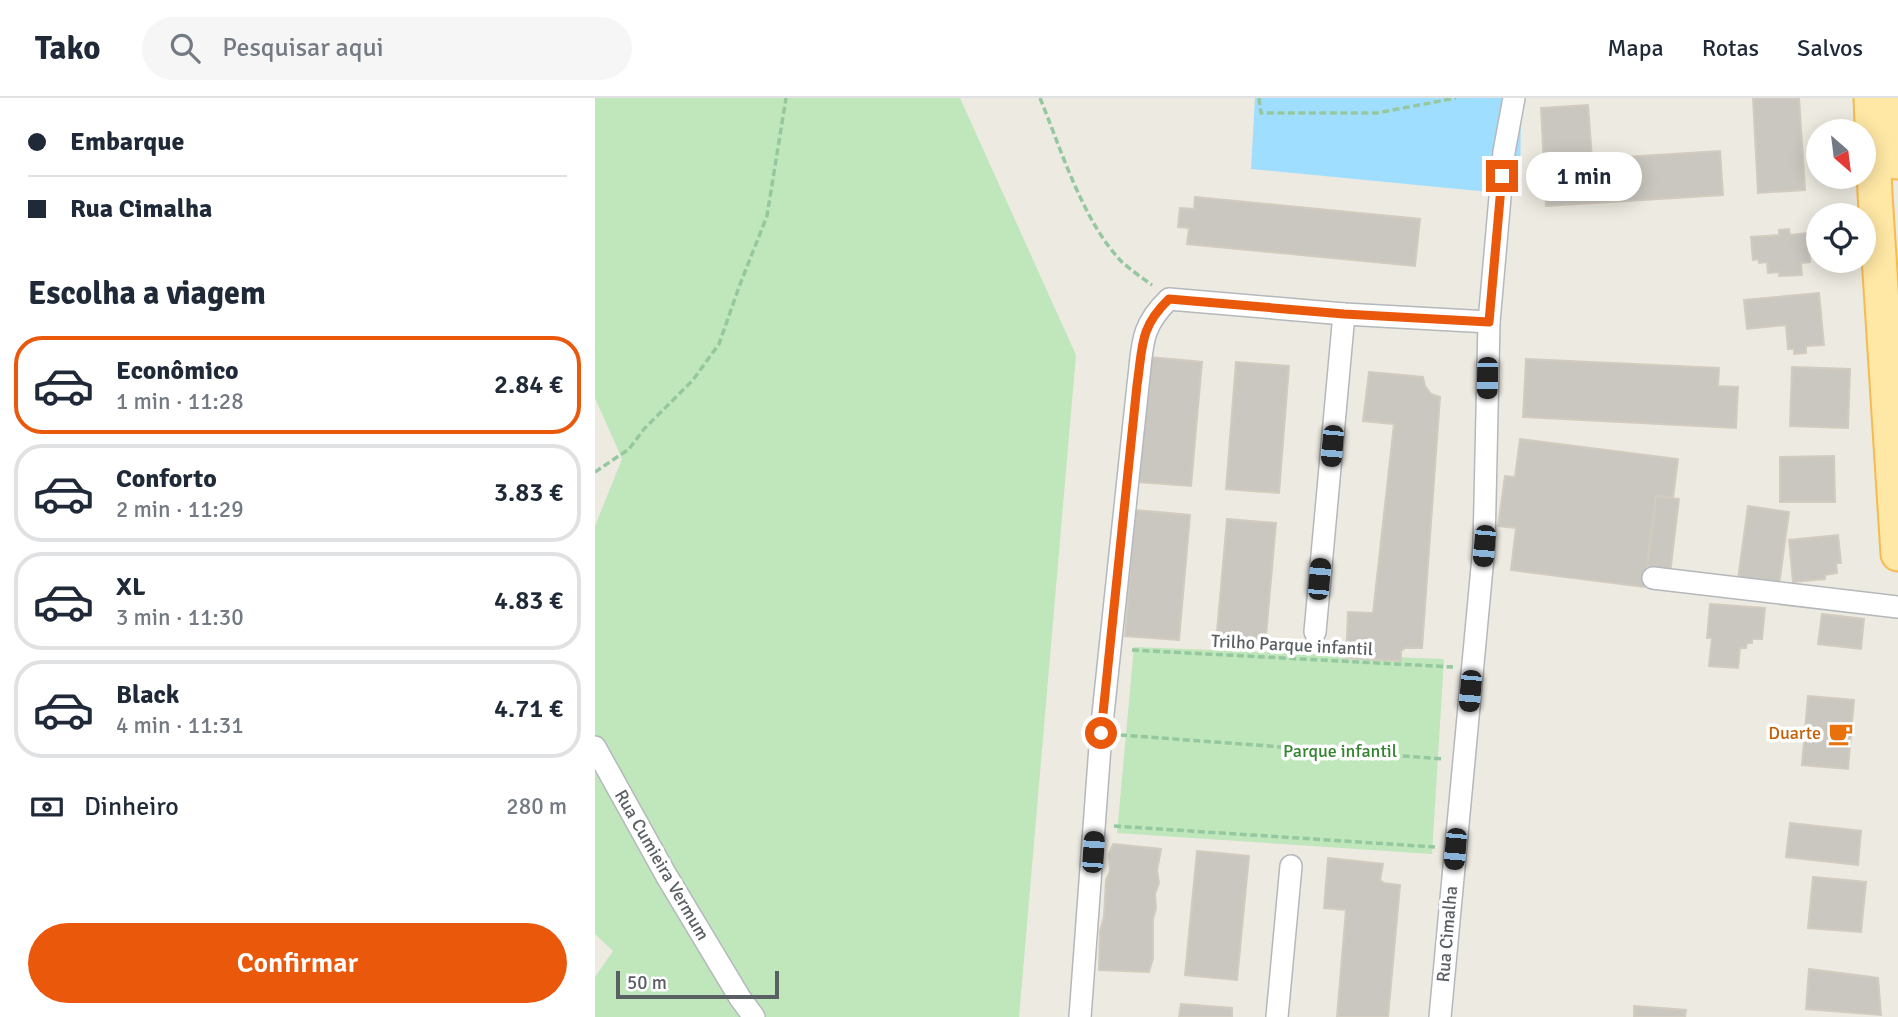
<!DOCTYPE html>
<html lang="pt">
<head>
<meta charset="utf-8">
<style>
	:root { --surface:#fff; --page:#f6f6f7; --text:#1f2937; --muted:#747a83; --line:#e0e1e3; --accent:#ea580c }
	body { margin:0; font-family:Signika,sans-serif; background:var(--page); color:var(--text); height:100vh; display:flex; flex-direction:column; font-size:26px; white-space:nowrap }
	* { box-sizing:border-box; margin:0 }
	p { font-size:23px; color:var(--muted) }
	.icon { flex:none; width:38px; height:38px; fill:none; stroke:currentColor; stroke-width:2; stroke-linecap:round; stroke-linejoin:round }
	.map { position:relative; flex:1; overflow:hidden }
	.drawer { display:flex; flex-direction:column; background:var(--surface); width:595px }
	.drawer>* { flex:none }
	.guide { display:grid; align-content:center; height:154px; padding:0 28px; background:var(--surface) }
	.needle { width:46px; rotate:152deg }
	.tools { position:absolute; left:1211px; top:21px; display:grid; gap:14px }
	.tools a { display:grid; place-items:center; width:70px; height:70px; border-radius:50%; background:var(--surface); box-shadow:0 4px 18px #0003; font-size:35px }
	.scale { position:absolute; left:21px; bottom:18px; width:163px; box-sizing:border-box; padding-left:7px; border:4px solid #5a5f63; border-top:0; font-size:19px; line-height:24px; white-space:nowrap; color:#5a5f63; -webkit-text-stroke:5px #fff; paint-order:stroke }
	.end { position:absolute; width:32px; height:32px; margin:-16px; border:9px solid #ea580c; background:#fff; box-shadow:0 0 0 4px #fff }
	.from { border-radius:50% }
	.bubble { position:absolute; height:49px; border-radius:24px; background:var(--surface); box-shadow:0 4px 18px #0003; font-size:23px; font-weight:600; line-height:49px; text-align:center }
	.car { position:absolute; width:21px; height:42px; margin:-21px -10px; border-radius:9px; box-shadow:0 0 5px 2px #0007; background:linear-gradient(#222 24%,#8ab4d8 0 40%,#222 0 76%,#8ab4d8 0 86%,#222 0) }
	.guide b { display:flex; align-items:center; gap:24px; height:66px; font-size:26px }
	.guide b+b { border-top:2px solid var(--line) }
	.guide i { width:18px; height:18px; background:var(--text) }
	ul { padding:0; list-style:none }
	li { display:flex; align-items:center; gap:21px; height:98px; margin:0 14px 10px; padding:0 14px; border:4px solid var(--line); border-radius:28px }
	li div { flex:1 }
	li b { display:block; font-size:26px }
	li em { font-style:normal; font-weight:600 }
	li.selected { border-color:var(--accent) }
	li>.icon { width:63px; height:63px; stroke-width:1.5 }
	h2 { padding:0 28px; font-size:32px; line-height:84px }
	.pay { display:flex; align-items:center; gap:18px; height:77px; padding:0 28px; font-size:26px }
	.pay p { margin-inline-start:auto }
	.action { display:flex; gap:14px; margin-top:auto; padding:14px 28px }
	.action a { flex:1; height:80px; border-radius:42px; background:var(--accent); color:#fff; font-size:28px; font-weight:600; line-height:80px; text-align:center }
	header { display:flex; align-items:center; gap:42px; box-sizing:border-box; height:98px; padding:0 35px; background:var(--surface); border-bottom:2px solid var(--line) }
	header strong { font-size:33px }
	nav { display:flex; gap:38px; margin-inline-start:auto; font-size:24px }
	.search { width:490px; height:63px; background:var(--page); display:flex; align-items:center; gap:18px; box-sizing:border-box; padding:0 24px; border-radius:38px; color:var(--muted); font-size:26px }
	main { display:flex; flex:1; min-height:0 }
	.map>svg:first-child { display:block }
	.green { fill:#c0e6bc }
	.water { fill:#a0deff }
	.building { fill:#cac7c0; stroke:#d2cbbf; stroke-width:2 }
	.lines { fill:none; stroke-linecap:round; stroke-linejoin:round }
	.minor-casing { stroke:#b4b8bc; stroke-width:24 }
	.primary-casing { stroke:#f7ba51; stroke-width:37 }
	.path { stroke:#95c89f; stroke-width:3.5; stroke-dasharray:7 3.5; stroke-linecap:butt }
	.minor { stroke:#fff; stroke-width:21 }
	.primary { stroke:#ffe8a5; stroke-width:33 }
	.route { stroke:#ea580c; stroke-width:9 }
	.labels { text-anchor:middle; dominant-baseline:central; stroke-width:7; stroke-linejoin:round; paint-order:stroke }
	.street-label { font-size:18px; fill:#5a5f63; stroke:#fff }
	.food-label { font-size:18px; fill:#c56008; stroke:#fff; text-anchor:end }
	.park-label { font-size:18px; fill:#348330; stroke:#fff }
</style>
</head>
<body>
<header>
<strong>Tako</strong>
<div class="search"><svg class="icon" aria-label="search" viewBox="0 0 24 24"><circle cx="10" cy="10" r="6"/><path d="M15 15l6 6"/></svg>Pesquisar aqui</div>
<nav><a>Mapa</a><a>Rotas</a><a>Salvos</a></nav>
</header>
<main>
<section class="drawer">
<div class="guide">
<b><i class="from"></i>Embarque</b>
<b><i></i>Rua Cimalha</b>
</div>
<h2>Escolha a viagem</h2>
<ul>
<li class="selected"><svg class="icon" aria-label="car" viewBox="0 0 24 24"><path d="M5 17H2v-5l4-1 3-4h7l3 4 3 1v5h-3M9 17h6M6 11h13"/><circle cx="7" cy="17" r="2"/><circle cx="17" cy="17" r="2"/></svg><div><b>Econômico</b><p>1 min · 11:28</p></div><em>2.84 €</em></li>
<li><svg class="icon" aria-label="car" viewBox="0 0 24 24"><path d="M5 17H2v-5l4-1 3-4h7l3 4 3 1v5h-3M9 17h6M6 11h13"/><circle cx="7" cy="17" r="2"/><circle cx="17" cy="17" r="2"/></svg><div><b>Conforto</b><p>2 min · 11:29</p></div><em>3.83 €</em></li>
<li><svg class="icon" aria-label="car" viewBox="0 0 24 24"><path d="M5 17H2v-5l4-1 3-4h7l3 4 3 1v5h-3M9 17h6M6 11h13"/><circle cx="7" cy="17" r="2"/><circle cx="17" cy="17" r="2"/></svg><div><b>XL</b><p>3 min · 11:30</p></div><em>4.83 €</em></li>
<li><svg class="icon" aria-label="car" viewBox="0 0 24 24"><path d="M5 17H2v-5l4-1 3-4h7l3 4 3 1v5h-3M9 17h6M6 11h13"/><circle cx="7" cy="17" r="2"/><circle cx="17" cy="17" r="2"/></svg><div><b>Black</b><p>4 min · 11:31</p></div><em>4.71 €</em></li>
</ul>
<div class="pay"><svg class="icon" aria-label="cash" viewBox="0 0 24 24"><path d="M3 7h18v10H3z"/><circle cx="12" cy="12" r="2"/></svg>Dinheiro<p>280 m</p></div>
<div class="action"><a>Confirmar</a></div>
</section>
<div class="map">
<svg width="1303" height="919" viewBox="0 0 1303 919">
	<rect width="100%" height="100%" fill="#edeae1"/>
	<!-- green -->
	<g class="green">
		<path d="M 0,0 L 365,0 L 481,257 L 424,919 L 0,919 L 0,879 L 18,853 L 0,836 L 0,428 L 27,361 L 0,300 Z"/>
		<path d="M 539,549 L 849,561 L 837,756 L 522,735 Z"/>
	</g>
	<!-- water -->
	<path class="water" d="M 660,0 L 926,0 L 925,97 L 656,71 Z"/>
	<!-- building -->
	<g class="building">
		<path d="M 1158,0 L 1204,0 L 1210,92 L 1163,95 Z"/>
		<path d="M 993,7 L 997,61 L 1125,53 L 1128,97 L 951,108 L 946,10 Z"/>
		<path d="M 600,99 L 825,121 L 820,168 L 592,146 L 594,130 L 583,129 L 585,110 L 599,111 Z"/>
		<path d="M 1194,131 L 1195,137 L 1212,135 L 1215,164 L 1206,165 L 1207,177 L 1184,178 L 1184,174 L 1173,175 L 1172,164 L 1164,165 L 1163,161 L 1158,162 L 1156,139 L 1184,137 L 1184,132 Z"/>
		<path d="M 1224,195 L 1229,247 L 1211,248 L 1211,255 L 1199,256 L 1199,251 L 1193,251 L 1191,227 L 1152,231 L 1149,202 Z"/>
		<path d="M 554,259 L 607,264 L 596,388 L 543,384 Z"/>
		<path d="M 931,261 L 1124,270 L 1123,288 L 1143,289 L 1141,330 L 928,319 Z"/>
		<path d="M 641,264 L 694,268 L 684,395 L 631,391 Z"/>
		<path d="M 1197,269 L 1255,271 L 1253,330 L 1195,328 Z"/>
		<path d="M 774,274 L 828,279 L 830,288 L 836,296 L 845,299 L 827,550 L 810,550 L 806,553 L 806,563 L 751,560 L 753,514 L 778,515 L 799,326 L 768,323 Z"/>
		<path d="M 925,341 L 1083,361 L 1078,400 L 1061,398 L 1049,489 L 916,472 L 921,430 L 903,428 L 910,378 L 920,379 Z"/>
		<path d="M 1239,358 L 1240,404 L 1185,404 L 1185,359 Z"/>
		<path d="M 1061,398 L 1084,401 L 1075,476 L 1052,473 Z"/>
		<path d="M 1153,408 L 1194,414 L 1184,487 L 1143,481 Z"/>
		<path d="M 540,412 L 595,417 L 584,542 L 530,538 Z"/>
		<path d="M 632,421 L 681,425 L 670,549 L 621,545 Z"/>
		<path d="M 1243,437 L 1246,465 L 1241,465 L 1242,475 L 1230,477 L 1230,481 L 1198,484 L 1194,442 Z"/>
		<path d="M 1115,506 L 1170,510 L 1167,541 L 1157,541 L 1157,545 L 1152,545 L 1151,550 L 1145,550 L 1143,570 L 1114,568 L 1117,540 L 1112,540 Z"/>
		<path d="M 1227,516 L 1269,521 L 1266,551 L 1223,546 Z"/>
		<path d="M 1213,598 L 1259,602 L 1253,671 L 1207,667 Z"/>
		<path d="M 1195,725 L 1266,733 L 1263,767 L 1191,759 Z"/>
		<path d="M 518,746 L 566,751 L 562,773 L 564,785 L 560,796 L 561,810 L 558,821 L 558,860 L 554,874 L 504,872 L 505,833 L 509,819 L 511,782 L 515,773 L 514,757 Z"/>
		<path d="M 602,753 L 654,758 L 642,882 L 590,877 Z"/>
		<path d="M 733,760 L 788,766 L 785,782 L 789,785 L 805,787 L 793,919 L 742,919 L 751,812 L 729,810 Z"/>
		<path d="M 1218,779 L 1271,784 L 1266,834 L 1213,830 Z"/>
		<path d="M 1214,871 L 1283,880 L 1286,917 L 1211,911 Z"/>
		<path d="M 586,906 L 637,910 L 637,919 L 584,919 Z"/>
		<path d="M 1039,908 L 1091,912 L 1090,919 L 1039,919 Z"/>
	</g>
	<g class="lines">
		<defs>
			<g id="minor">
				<path d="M 1058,480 L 1303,509"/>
				<path d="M 720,534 L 749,216"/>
				<path d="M 0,649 L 71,777 L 145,900 L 159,919"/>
				<path d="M 485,919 L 506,635 L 543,287 C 548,248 544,230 574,201 L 749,216 L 894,224"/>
				<path d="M 682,919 L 696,768"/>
				<path d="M 845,919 L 889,448 L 894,224 L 909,54 L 919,0"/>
			</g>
			<g id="primary">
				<path d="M 1276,0 L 1280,96 L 1303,456"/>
				<path d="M 1301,64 L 1299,20 L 1303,4"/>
			</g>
		</defs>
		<!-- minor casing -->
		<use href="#minor" class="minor-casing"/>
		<!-- primary casing -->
		<use href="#primary" class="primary-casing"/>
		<!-- path -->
		<g class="path">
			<path d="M 445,0 C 466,51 488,124 527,164 C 536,172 547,180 557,187"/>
			<path d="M 664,0 L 666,15 L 782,15 L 861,0"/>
			<path d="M 0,374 L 34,351 L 49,331 L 98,282 L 124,246 L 144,189 L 172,118 L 191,0"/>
			<path d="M 537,552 L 858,569"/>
			<path d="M 525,637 L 849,661"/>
			<path d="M 519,728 L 840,749"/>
		</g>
		<!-- minor -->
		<use href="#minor" class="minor"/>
		<!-- primary -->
		<use href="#primary" class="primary"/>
	</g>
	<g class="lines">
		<!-- route -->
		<path class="route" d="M 506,635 L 542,287 C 548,248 544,230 574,201 L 749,216 L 894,224 L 907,78"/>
	</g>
	<!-- icons -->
	<defs>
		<symbol id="cafe-bare" viewBox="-9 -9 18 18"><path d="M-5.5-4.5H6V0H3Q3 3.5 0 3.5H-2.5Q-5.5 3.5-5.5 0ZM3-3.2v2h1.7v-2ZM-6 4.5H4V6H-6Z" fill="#e8710a" stroke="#fff" stroke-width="2.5" paint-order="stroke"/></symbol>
	</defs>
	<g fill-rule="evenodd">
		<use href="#cafe-bare" x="1228" y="618" width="35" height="35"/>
	</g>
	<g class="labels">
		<!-- street labels -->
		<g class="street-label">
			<text transform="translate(697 547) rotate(3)">Trilho Parque infantil</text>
			<text transform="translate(67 767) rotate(60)">Rua Cumieira Vermum</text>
			<text transform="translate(852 836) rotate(-85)">Rua Cimalha</text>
		</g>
		<!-- food labels -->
		<g class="food-label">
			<text x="1226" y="635">Duarte</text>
		</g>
		<!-- park labels -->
		<g class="park-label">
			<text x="745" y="653">Parque infantil</text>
		</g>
	</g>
</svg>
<div class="tools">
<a><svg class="needle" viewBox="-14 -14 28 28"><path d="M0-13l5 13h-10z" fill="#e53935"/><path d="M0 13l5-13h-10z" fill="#747a83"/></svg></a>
<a><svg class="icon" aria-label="locate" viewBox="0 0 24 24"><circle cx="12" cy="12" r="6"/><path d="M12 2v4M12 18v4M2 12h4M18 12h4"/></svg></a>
</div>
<div class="scale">50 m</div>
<i class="end from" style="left:506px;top:635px"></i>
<i class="end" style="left:907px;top:78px"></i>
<div class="bubble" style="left:931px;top:54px;width:116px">1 min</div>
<i class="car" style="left:892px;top:280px;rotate:181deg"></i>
<i class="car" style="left:737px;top:348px;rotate:185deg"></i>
<i class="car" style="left:889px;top:448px;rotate:185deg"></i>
<i class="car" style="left:724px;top:481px;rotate:5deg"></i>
<i class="car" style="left:875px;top:593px;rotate:185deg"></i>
<i class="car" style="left:860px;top:751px;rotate:185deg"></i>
<i class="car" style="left:498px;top:754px;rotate:4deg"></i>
</div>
</main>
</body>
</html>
